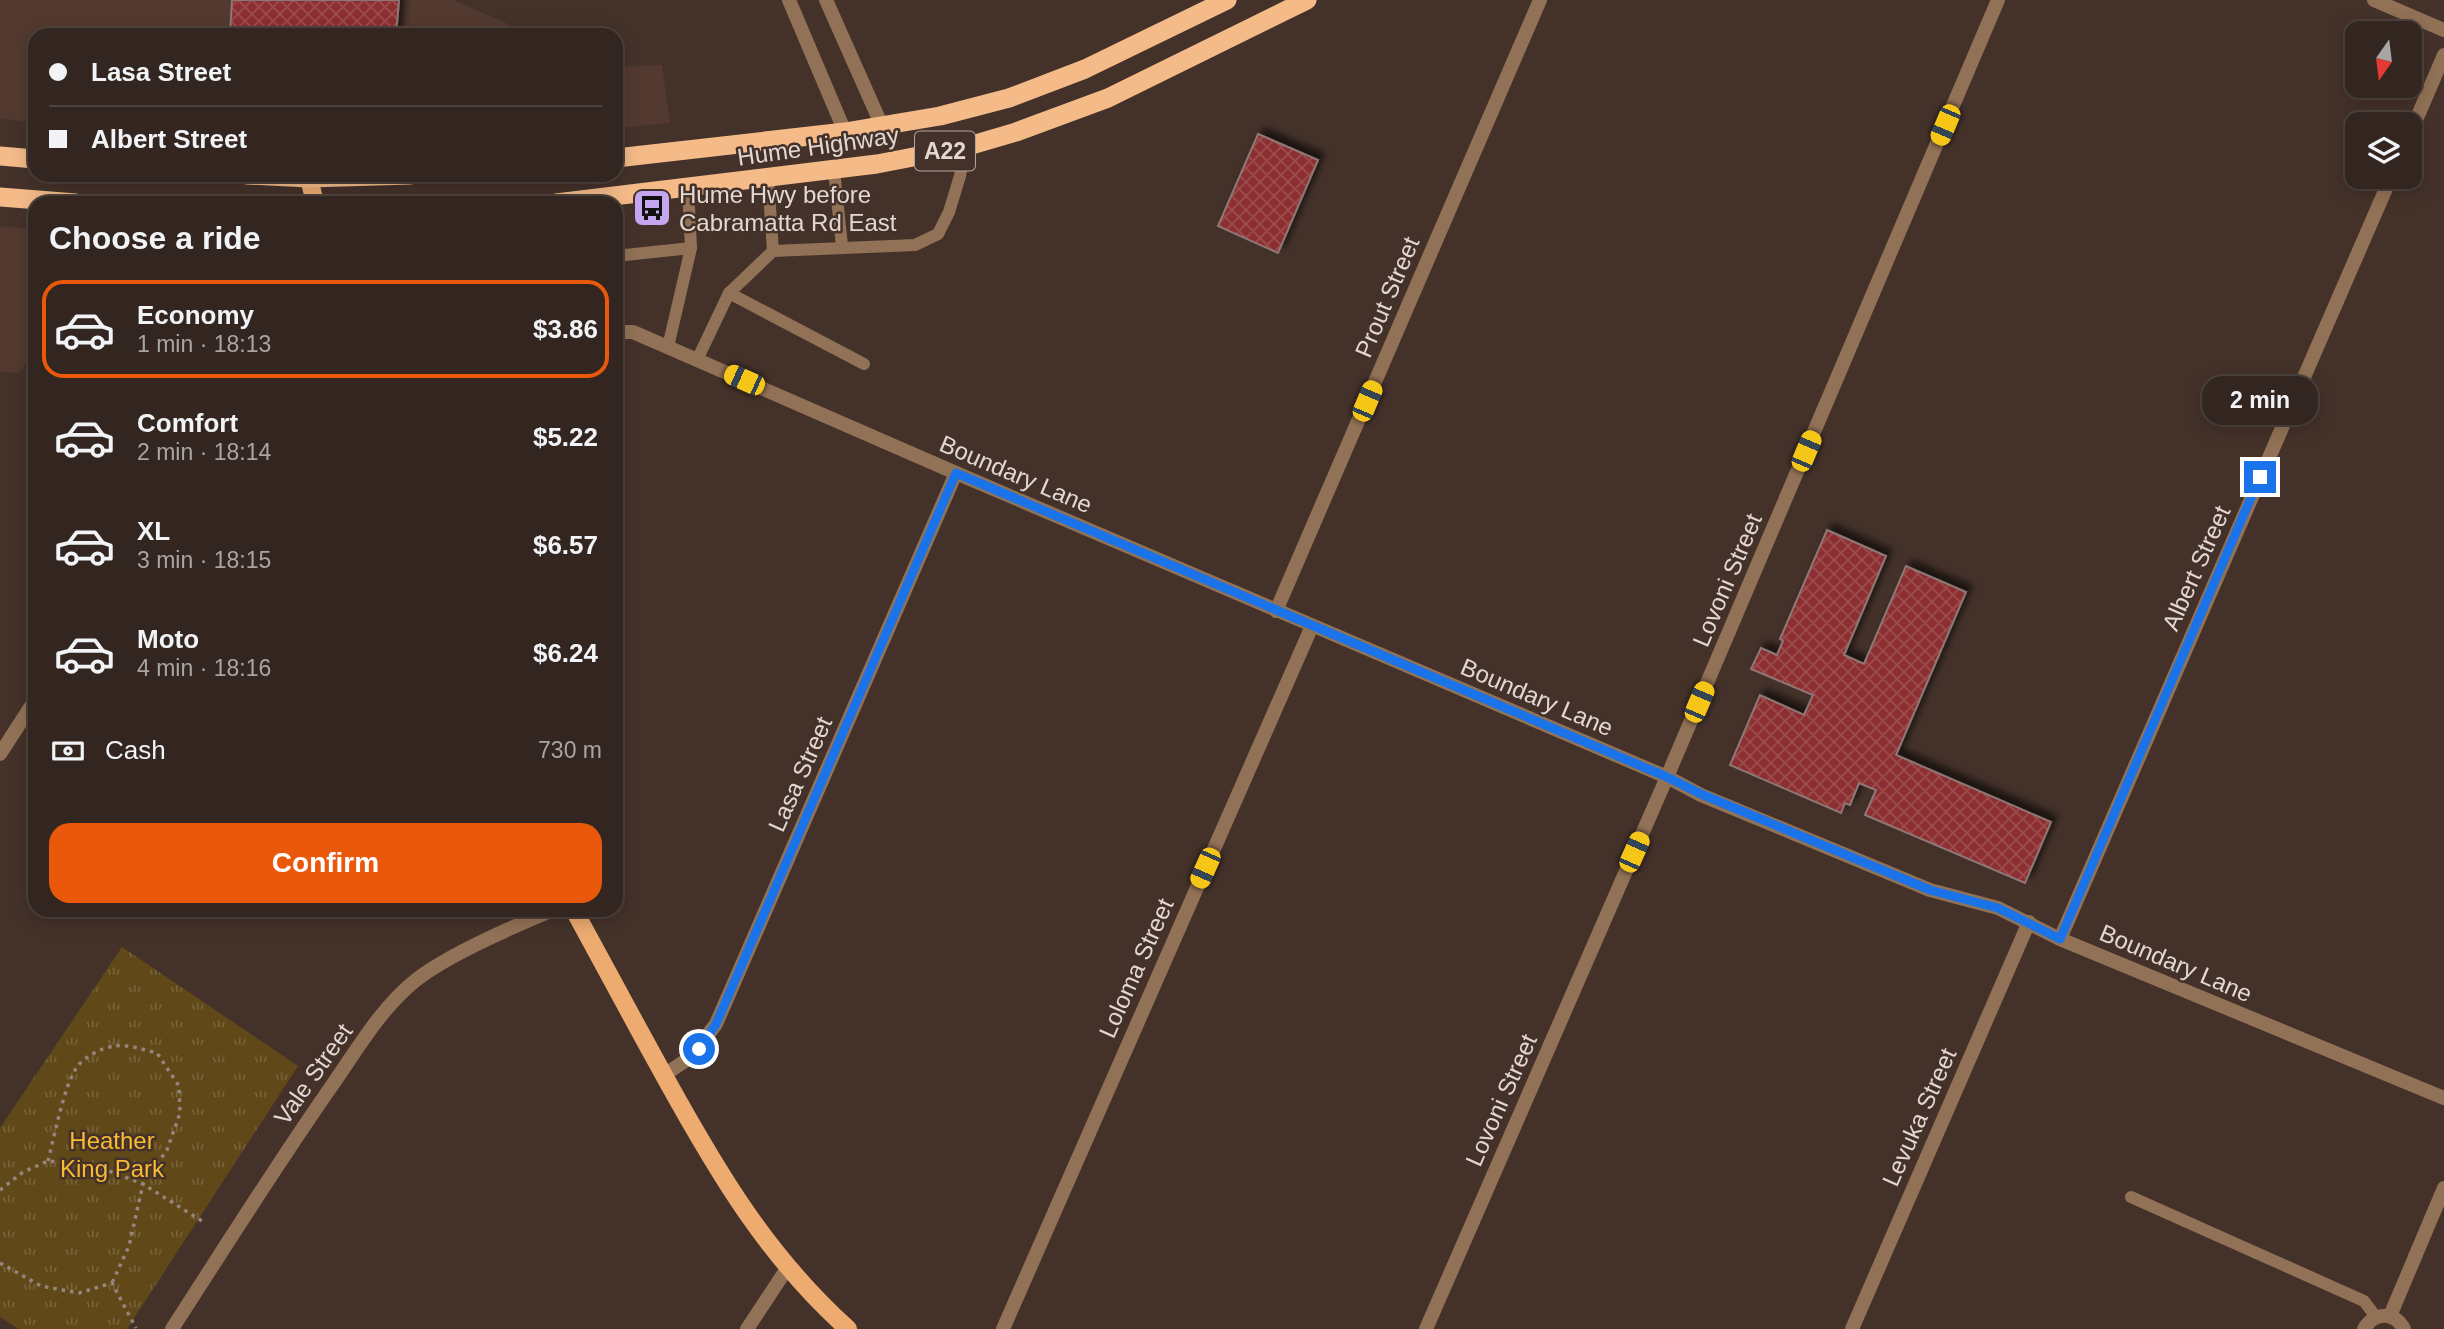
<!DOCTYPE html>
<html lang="en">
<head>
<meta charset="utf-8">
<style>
	:root { --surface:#332620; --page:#3b2e29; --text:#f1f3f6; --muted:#a9a5a5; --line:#4e433e; --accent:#ea580c }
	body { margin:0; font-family:Arial,sans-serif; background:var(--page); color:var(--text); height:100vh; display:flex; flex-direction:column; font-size:26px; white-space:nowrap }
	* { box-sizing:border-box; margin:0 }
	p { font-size:23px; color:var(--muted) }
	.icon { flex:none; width:38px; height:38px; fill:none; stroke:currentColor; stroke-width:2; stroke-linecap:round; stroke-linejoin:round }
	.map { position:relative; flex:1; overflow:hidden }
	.sheet { position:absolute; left:28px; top:196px; width:595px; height:721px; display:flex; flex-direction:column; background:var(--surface); border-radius:21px; box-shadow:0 4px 18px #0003,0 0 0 2px var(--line) }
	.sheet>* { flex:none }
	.hud { position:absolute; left:28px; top:28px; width:595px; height:154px; border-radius:21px; box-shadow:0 4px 18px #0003,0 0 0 2px var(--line); display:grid; align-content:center; height:154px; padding:0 21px; background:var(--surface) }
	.needle { width:46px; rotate:194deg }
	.buttons { position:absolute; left:2345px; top:21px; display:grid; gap:14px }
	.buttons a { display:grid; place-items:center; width:77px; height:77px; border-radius:14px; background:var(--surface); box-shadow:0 4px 18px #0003,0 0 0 2px var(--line); font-size:35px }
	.end { position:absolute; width:32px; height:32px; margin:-16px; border:9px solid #1a73e8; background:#fff; box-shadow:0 0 0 4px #fff }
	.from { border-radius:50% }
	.bubble { position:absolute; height:49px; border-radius:21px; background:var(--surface); box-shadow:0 4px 18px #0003,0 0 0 2px var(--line); font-size:23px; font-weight:600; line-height:49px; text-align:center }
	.car { position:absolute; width:21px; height:42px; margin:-21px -10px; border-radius:9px; box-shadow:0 0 5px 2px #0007; background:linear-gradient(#f5c518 24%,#345 0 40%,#f5c518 0 76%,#345 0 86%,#f5c518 0) }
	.hud b { display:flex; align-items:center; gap:24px; height:66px; font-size:26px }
	.hud b+b { border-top:2px solid var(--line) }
	.hud i { width:18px; height:18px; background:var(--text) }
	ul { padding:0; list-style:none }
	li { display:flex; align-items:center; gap:21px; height:98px; margin:0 14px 10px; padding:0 7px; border:4px solid transparent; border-radius:21px }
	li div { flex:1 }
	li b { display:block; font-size:26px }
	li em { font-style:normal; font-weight:600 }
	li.current { border-color:var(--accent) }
	li>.icon { width:63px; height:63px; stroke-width:1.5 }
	h2 { padding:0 21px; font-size:32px; line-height:84px }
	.pay { display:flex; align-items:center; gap:18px; height:77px; padding:0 21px; font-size:26px }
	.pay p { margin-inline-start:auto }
	.cta { display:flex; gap:14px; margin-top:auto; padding:14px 21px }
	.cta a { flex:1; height:80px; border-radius:21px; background:var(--accent); color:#fff; font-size:28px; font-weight:600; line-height:80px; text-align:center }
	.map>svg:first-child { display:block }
	.built { fill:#533a30 }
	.park { fill:url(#park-tufts) }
	.building { fill:url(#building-cross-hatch); stroke:#8e7775; stroke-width:2; filter:url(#shadow) }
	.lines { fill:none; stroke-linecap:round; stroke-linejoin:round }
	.path { stroke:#94857e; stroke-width:3.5; stroke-dasharray:3.5 5; stroke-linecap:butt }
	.service { stroke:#927256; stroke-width:12 }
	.minor { stroke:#927256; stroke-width:14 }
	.tertiary { stroke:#927256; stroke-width:14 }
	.primary { stroke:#edab70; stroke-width:18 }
	.trunk { stroke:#f4bb89; stroke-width:19 }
	.route { stroke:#1a73e8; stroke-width:9 }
	.labels { text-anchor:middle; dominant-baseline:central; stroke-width:5; stroke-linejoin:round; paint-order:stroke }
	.shield { fill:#44322a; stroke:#b3a6a0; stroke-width:2 }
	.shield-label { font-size:23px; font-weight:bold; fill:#e3d7d2 }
	.street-label { font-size:24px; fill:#e3d7d2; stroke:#44322a }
	.poi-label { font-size:24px; fill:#e3d7d2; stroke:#44322a; text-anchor:start }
	.park-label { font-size:24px; fill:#f8bb33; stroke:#44322a }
</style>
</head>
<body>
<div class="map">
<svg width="2444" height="1329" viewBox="0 0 2444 1329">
	<defs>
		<pattern id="park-tufts" width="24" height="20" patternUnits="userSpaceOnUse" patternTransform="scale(1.75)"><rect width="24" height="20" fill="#604819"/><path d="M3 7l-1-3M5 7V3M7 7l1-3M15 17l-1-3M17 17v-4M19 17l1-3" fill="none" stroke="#77623a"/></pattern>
		<pattern id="building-cross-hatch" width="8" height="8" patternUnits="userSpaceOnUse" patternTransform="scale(1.75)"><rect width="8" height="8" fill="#8c2f30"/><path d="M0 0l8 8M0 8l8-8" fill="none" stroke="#9c4c4d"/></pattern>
		<filter id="shadow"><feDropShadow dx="6" dy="-6" stdDeviation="3.5" flood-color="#0009"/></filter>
	</defs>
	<rect width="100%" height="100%" fill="#44322a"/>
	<!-- built -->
	<g class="built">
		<path d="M 0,0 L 453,0 L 533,35 L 35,35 L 35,122 L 0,119 Z"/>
		<path d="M 662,65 L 670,123 L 616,128 L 616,67 Z"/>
		<path d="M 0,226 L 35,229 L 35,348 L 19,373 L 0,372 Z"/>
	</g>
	<!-- park -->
	<path class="park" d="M 122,947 L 298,1066 L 127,1329 L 19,1329 L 0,1317 L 0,1128 Z"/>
	<!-- building -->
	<g class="building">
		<path d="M 232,0 L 399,0 L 396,35 L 230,35 Z"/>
		<path d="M 1258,134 L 1318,160 L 1278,253 L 1218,226 Z"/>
		<path d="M 1827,530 L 1886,556 L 1844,655 L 1864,664 L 1906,566 L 1966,592 L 1896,755 L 2051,822 L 2025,883 L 1865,815 L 1876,790 L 1859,783 L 1850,805 L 1845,803 L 1841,813 L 1730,765 L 1760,695 L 1804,715 L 1813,695 L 1751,669 L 1761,648 L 1777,655 L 1783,641 L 1780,639 Z"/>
	</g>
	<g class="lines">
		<!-- path -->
		<g class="path">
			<path d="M 48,1161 C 54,1138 64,1085 77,1067 C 85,1056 102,1048 114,1046 C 128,1044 144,1050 157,1053 L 179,1086 L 180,1113 L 167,1150 L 143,1184 L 129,1246 L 112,1283"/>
			<path d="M 0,1190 L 23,1172 L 48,1161 L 96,1166 L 143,1184 L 205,1223"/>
			<path d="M 0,1263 L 41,1286 L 79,1293 L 112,1283 L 136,1328"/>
		</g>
		<!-- service -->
		<g class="service">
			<path d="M 834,170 L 842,246"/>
			<path d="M 768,178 L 773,251"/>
			<path d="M 616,256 L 691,248"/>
			<path d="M 729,293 L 864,364"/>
			<path d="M 668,347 L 691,248 L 688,188"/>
			<path d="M 697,360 L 729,293 L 773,251 L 915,245 L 938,234 L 949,212 L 960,176 L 965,147"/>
			<path d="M 2131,1197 L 2364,1301 L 2376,1317"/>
		</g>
		<!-- minor -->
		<g class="minor">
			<path d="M 789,0 L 845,132"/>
			<path d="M 826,0 L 882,126"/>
			<path d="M 2374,0 L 2444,30"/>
			<path d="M 2410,134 L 2444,55"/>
			<path d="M 616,332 L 633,332 L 956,473 L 1667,777 L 1701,795 L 1930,890 L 1998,908 L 2060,939 L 2444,1098"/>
			<path d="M 1276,611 L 1540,0"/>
			<path d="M 0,754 L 35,700"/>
			<path d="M 2060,939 L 2391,177"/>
			<path d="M 664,1075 L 691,1057 L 716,1024 L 956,473"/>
			<path d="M 2390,1316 L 2444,1188"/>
			<path d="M 172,1329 C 225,1247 277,1164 333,1084 C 358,1048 381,1008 416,980 C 449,954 512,927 553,910"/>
			<path d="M 747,1329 L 788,1267"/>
			<path d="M 1003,1329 L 1312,626"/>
			<path d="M 1426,1329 L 1667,777 L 1998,0"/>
			<path d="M 1852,1329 L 2029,922"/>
		</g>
		<!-- tertiary -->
		<path class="tertiary" d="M 2364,1329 C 2374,1312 2394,1311 2404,1329"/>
		<!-- primary -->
		<g class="primary">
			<path d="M 309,178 L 315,203"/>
			<path d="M 574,910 C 605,967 635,1023 666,1079 C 718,1173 767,1256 848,1329"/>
		</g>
		<!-- trunk -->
		<g class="trunk">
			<path d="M 0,156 L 35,159"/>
			<path d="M 616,158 L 845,132 L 940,116 L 1009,98 L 1085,69 L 1227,0"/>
			<path d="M 247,175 L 309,178 L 410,175"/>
			<path d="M 0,197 L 76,203"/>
			<path d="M 556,203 L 877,164 L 965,147 L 1016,132 L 1108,98 L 1307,0"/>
		</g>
	</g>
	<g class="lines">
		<!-- route -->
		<path class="route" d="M 699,1049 L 716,1024 L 956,473 L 1667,777 L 1701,794 L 1930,890 L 1998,908 L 2060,939 L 2260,477"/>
	</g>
	<!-- icons -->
	<defs>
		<symbol id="bus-square" viewBox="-11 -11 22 22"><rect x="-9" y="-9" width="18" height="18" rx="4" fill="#c6a6f0" stroke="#44322a"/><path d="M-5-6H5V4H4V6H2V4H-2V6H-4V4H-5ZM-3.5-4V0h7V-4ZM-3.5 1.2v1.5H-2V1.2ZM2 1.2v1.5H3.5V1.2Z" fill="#111"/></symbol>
	</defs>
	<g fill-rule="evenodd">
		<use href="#bus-square" x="630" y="186" width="44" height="44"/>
	</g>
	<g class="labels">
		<!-- shield labels -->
		<rect class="shield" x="915" y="131.5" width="60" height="39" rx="5"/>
		<g class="shield-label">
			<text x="945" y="151">A22</text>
		</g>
		<!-- street labels -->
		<g class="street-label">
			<text transform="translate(818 146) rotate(-8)">Hume Highway</text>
			<text transform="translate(1387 297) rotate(-67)">Prout Street</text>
			<text transform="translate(1016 474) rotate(23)">Boundary Lane</text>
			<text transform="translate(2196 568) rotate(-66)">Albert Street</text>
			<text transform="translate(1727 580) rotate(-67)">Lovoni Street</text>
			<text transform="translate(1537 697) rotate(23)">Boundary Lane</text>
			<text transform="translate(800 774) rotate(-66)">Lasa Street</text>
			<text transform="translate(2176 963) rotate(23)">Boundary Lane</text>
			<text transform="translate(1136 968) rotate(-66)">Loloma Street</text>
			<text transform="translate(313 1074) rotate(-55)">Vale Street</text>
			<text transform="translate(1501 1100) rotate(-66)">Lovoni Street</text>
			<text transform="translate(1919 1117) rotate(-66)">Levuka Street</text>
		</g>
		<!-- poi labels -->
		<g class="poi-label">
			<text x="679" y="194">Hume Hwy before<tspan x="679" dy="28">Cabramatta Rd East</tspan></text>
		</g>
		<!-- park labels -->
		<g class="park-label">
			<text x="112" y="1140">Heather<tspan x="112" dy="28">King Park</tspan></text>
		</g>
	</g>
</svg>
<div class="buttons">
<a><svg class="needle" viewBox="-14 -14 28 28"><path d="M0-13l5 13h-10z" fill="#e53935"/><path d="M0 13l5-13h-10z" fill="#a9a5a5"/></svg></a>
<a><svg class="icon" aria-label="layers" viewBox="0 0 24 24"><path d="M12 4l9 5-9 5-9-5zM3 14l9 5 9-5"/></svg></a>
</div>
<i class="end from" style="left:699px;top:1049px"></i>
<i class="end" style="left:2260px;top:477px"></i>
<div class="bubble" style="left:2202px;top:376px;width:116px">2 min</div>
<i class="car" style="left:1945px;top:125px;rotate:203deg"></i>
<i class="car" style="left:744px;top:380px;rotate:294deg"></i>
<i class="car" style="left:1367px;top:401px;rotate:23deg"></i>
<i class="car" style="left:1806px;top:451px;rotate:23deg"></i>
<i class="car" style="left:1699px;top:702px;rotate:23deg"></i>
<i class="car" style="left:1634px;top:852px;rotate:24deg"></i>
<i class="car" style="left:1205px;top:868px;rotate:204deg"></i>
<div class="hud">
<b><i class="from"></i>Lasa Street</b>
<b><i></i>Albert Street</b>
</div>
<section class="sheet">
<h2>Choose a ride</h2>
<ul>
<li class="current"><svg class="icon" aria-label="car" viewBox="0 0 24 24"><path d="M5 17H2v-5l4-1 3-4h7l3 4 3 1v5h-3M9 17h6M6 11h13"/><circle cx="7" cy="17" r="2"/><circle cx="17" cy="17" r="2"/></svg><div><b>Economy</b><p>1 min · 18:13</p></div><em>$3.86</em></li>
<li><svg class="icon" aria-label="car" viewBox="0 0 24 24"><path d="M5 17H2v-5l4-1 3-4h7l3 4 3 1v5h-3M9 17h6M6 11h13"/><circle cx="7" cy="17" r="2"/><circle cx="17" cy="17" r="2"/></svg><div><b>Comfort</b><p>2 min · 18:14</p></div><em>$5.22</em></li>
<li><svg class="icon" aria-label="car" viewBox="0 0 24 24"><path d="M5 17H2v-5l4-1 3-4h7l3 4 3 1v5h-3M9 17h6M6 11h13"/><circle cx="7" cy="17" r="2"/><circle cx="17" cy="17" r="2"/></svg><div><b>XL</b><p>3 min · 18:15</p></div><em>$6.57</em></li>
<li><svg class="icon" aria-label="car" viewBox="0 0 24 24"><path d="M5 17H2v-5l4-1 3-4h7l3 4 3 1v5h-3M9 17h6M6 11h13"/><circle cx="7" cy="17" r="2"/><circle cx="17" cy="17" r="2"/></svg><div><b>Moto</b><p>4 min · 18:16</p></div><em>$6.24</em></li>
</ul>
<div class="pay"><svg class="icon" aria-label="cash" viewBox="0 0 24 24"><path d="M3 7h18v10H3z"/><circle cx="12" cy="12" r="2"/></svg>Cash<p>730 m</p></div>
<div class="cta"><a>Confirm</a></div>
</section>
</div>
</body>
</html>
